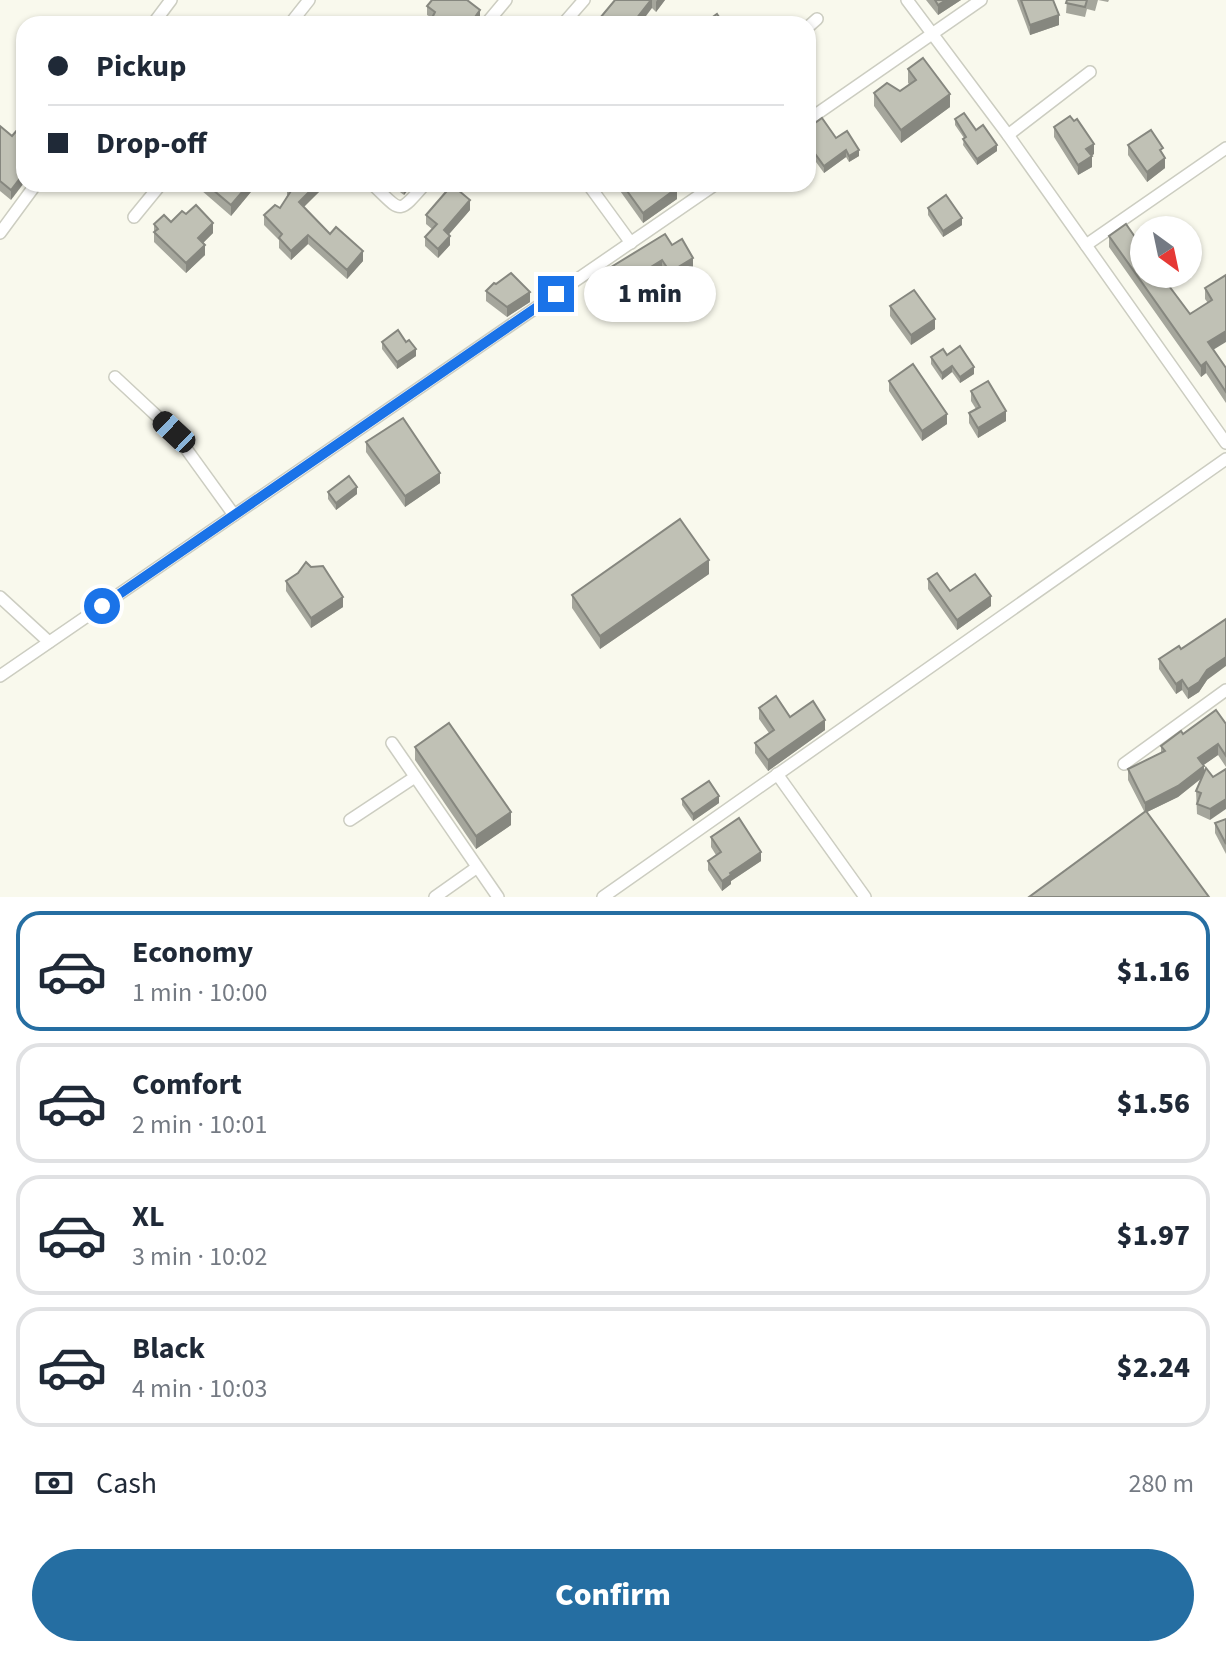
<!DOCTYPE html>
<html lang="en">
<head>
<meta charset="utf-8">
<style>
	:root { --surface:#fff; --page:#f2f2f3; --text:#1f2937; --muted:#747a83; --line:#e0e1e3; --accent:#256ea2 }
	body { margin:0; font-family:"Source Sans 3",sans-serif; background:var(--page); color:var(--text); height:100vh; display:flex; flex-direction:column; font-size:30px; white-space:nowrap }
	* { box-sizing:border-box; margin:0 }
	p { font-size:26px; color:var(--muted) }
	.icon { flex:none; width:44px; height:44px; fill:none; stroke:currentColor; stroke-width:2; stroke-linecap:round; stroke-linejoin:round }
	.map { position:relative; height:897px; overflow:hidden }
	.sheet { display:flex; flex-direction:column; background:var(--surface); flex:1 }
	.sheet>* { flex:none }
	.hud { position:absolute; left:16px; top:16px; width:800px; height:176px; border-radius:24px; box-shadow:0 2px 6px #0004; display:grid; align-content:center; height:176px; padding:0 32px; background:var(--surface) }
	.needle { width:52px; rotate:147deg }
	.fabs { position:absolute; left:1130px; top:216px; display:grid; gap:16px }
	.fabs a { display:grid; place-items:center; width:72px; height:72px; border-radius:50%; background:var(--surface); box-shadow:0 2px 6px #0004; font-size:40px }
	.end { position:absolute; width:36px; height:36px; margin:-18px; border:10px solid #1a73e8; background:#fff; box-shadow:0 0 0 4px #fff }
	.from { border-radius:50% }
	.bubble { position:absolute; height:56px; border-radius:28px; background:var(--surface); box-shadow:0 2px 6px #0004; font-size:26px; font-weight:800; line-height:56px; text-align:center }
	.car { position:absolute; width:24px; height:48px; margin:-24px -12px; border-radius:10px; box-shadow:0 0 6px 2px #0007; background:linear-gradient(#222 24%,#8ab4d8 0 40%,#222 0 76%,#8ab4d8 0 86%,#222 0) }
	.hud b { display:flex; align-items:center; gap:28px; height:76px; font-size:30px }
	.hud b+b { border-top:2px solid var(--line) }
	.hud i { width:20px; height:20px; background:var(--text) }
	ul { padding:14px 0 0; list-style:none }
	li { display:flex; align-items:center; gap:24px; height:120px; margin:0 16px 12px; padding:0 16px; border:4px solid var(--line); border-radius:24px }
	li div { flex:1 }
	li b { display:block; font-size:30px }
	li em { font-style:normal; font-weight:800 }
	li.on { border-color:var(--accent) }
	li>.icon { width:72px; height:72px; stroke-width:1.5 }
	.pay { display:flex; align-items:center; gap:20px; height:88px; padding:0 32px; font-size:30px }
	.pay p { margin-inline-start:auto }
	.cta { display:flex; gap:16px; margin-top:auto; padding:16px 32px }
	.cta a { flex:1; height:92px; border-radius:48px; background:var(--accent); color:#fff; font-size:32px; font-weight:800; line-height:92px; text-align:center }
	.map>svg:first-child { display:block }
	.lines { fill:none; stroke-linecap:round; stroke-linejoin:round }
	.street-casing { stroke:#cccdc1; stroke-width:14 }
	.street { stroke:#fff; stroke-width:11 }
	.wall { fill:#a5a69c }
	.shaded-wall { fill:#86877f }
	.building { fill:#c0c1b5; stroke:#86877f; stroke-width:2 }
	.route { stroke:#1a73e8; stroke-width:10 }
</style>
</head>
<body>
<div class="map">
<svg width="1226" height="897" viewBox="0 0 1226 897">
	<rect width="100%" height="100%" fill="#f9f9ed"/>
	<g class="lines">
		<defs>
			<g id="street">
				<path d="M 907,0 L 1008,135 L 1226,443"/>
				<path d="M 153,24 L 171,0"/>
				<path d="M 290,24 L 309,0"/>
				<path d="M 486,24 L 506,0"/>
				<path d="M 563,24 L 584,0"/>
				<path d="M 808,27 L 817,19"/>
				<path d="M 808,120 L 981,0"/>
				<path d="M 1008,135 L 1090,72"/>
				<path d="M 372,184 C 402,212 397,216 425,184"/>
				<path d="M 588,184 L 631,243"/>
				<path d="M 134,217 L 161,184"/>
				<path d="M 0,233 L 36,184"/>
				<path d="M 1086,245 L 1226,148"/>
				<path d="M 115,377 L 174,432 L 234,515"/>
				<path d="M 0,597 L 49,642"/>
				<path d="M 0,676 L 716,184"/>
				<path d="M 392,743 L 498,897"/>
				<path d="M 1124,764 L 1226,690"/>
				<path d="M 777,774 L 865,897"/>
				<path d="M 350,820 L 415,777"/>
				<path d="M 435,897 L 476,868"/>
				<path d="M 603,897 L 1226,459"/>
			</g>
		</defs>
		<!-- street casing -->
		<use href="#street" class="street-casing"/>
		<!-- street -->
		<use href="#street" class="street"/>
	</g>
	<!-- wall -->
	<g class="wall">
		<path d="M 615,0 L 665,0 L 656,12 L 652,8 Z"/>
		<path d="M 926,0 L 961,0 L 938,15 Z"/>
		<path d="M 1017,0 L 1053,0 L 1059,25 L 1030,35 Z"/>
		<path d="M 1067,0 L 1109,0 L 1108,2 L 1098,0 L 1095,11 L 1087,9 L 1085,17 L 1066,13 Z"/>
		<path d="M 427,6 L 480,18 L 432,18 L 427,15 Z"/>
		<path d="M 908,69 L 950,107 L 901,143 L 874,106 L 874,93 L 900,91 L 909,84 L 908,83 Z"/>
		<path d="M 955,119 L 976,130 L 997,151 L 977,165 L 963,145 L 964,138 L 955,125 Z"/>
		<path d="M 0,126 L 12,136 L 11,200 L 0,191 Z"/>
		<path d="M 1054,127 L 1094,154 L 1091,156 L 1092,167 L 1078,175 L 1054,137 Z"/>
		<path d="M 808,128 L 836,138 L 859,156 L 849,162 L 846,157 L 824,173 L 808,151 Z"/>
		<path d="M 1128,145 L 1163,154 L 1165,168 L 1147,182 L 1128,155 Z"/>
		<path d="M 194,184 L 255,184 L 255,187 L 231,216 Z"/>
		<path d="M 322,184 L 322,189 L 303,207 L 330,234 L 363,261 L 347,279 L 308,244 L 291,260 L 279,248 L 279,240 L 264,225 L 264,215 L 280,208 L 287,196 L 287,187 Z"/>
		<path d="M 389,184 L 413,184 L 404,195 Z"/>
		<path d="M 618,184 L 673,184 L 677,199 L 643,223 L 618,188 Z"/>
		<path d="M 928,208 L 962,225 L 943,237 L 928,215 Z"/>
		<path d="M 470,210 L 449,234 L 450,245 L 438,258 L 425,246 L 425,237 L 432,229 L 426,224 L 426,215 Z"/>
		<path d="M 186,214 L 213,233 L 203,243 L 205,255 L 186,273 L 154,242 L 154,224 L 171,222 Z"/>
		<path d="M 1109,236 L 1144,274 L 1190,314 L 1208,303 L 1205,299 L 1205,288 L 1226,275 L 1213,350 L 1226,368 L 1226,403 L 1206,373 L 1201,377 L 1109,247 Z"/>
		<path d="M 672,245 L 693,271 L 670,285 L 662,273 L 644,285 L 646,301 L 622,316 L 603,285 L 603,272 Z"/>
		<path d="M 486,291 L 530,302 L 507,317 L 486,301 Z"/>
		<path d="M 890,306 L 935,329 L 911,345 L 890,316 Z"/>
		<path d="M 382,342 L 416,356 L 397,369 L 382,349 Z"/>
		<path d="M 947,355 L 974,374 L 960,383 L 952,372 L 942,380 L 931,364 L 931,357 Z"/>
		<path d="M 889,381 L 947,424 L 922,441 L 889,391 Z"/>
		<path d="M 971,391 L 1006,421 L 978,438 L 969,423 L 969,413 L 976,409 L 971,401 Z"/>
		<path d="M 366,442 L 440,483 L 405,507 L 366,452 Z"/>
		<path d="M 328,492 L 357,494 L 336,510 L 328,499 Z"/>
		<path d="M 709,574 L 600,649 L 572,608 L 572,595 Z"/>
		<path d="M 928,579 L 950,591 L 991,606 L 957,630 L 928,589 Z"/>
		<path d="M 286,581 L 343,607 L 311,628 L 286,591 Z"/>
		<path d="M 1159,659 L 1207,680 L 1199,692 L 1188,699 L 1182,690 L 1176,694 L 1159,669 Z"/>
		<path d="M 759,708 L 790,717 L 825,730 L 768,771 L 755,753 L 755,743 L 769,733 L 759,719 Z"/>
		<path d="M 1226,724 L 1226,767 L 1218,755 L 1203,765 L 1204,773 L 1213,777 L 1210,820 L 1197,814 L 1196,791 L 1202,778 L 1178,797 L 1145,813 L 1128,780 L 1128,769 L 1161,753 L 1161,746 L 1183,734 Z"/>
		<path d="M 415,747 L 511,825 L 476,849 L 415,760 Z"/>
		<path d="M 682,799 L 719,803 L 693,821 L 682,805 Z"/>
		<path d="M 1226,819 L 1226,854 L 1215,833 L 1215,823 Z"/>
		<path d="M 711,837 L 761,861 L 731,881 L 731,884 L 722,891 L 708,870 L 708,861 L 716,855 L 711,847 Z"/>
	</g>
	<!-- shaded-wall -->
	<g class="shaded-wall">
		<path d="M 651,0 L 652,0 L 652,8 L 640,24 L 632,24 Z"/>
		<path d="M 657,0 L 665,0 L 656,12 L 656,2 Z"/>
		<path d="M 946,0 L 961,0 L 938,15 L 938,5 Z"/>
		<path d="M 480,10 L 480,18 L 476,24 L 470,24 Z"/>
		<path d="M 1059,15 L 1059,25 L 1030,35 L 1030,25 Z"/>
		<path d="M 950,94 L 950,107 L 901,143 L 901,130 Z"/>
		<path d="M 1094,144 L 1094,154 L 1086,159 L 1086,149 Z"/>
		<path d="M 997,145 L 997,151 L 977,165 L 977,159 Z"/>
		<path d="M 846,150 L 846,157 L 824,173 L 824,166 Z"/>
		<path d="M 859,150 L 859,156 L 849,162 L 849,156 Z"/>
		<path d="M 1092,156 L 1092,167 L 1078,175 L 1078,165 Z"/>
		<path d="M 1165,158 L 1165,168 L 1147,182 L 1147,172 Z"/>
		<path d="M 24,173 L 24,183 L 11,200 L 11,190 Z"/>
		<path d="M 249,184 L 255,184 L 255,187 L 231,216 L 231,205 Z"/>
		<path d="M 317,184 L 322,184 L 322,189 L 299,212 L 299,202 Z"/>
		<path d="M 404,184 L 413,184 L 404,195 Z"/>
		<path d="M 677,188 L 677,199 L 643,223 L 643,213 Z"/>
		<path d="M 470,200 L 470,210 L 444,240 L 444,230 Z"/>
		<path d="M 962,218 L 962,225 L 943,237 L 943,231 Z"/>
		<path d="M 213,223 L 213,233 L 198,248 L 198,238 Z"/>
		<path d="M 308,235 L 308,244 L 291,260 L 291,251 Z"/>
		<path d="M 450,236 L 450,245 L 438,258 L 438,249 Z"/>
		<path d="M 205,245 L 205,255 L 186,273 L 186,263 Z"/>
		<path d="M 363,251 L 363,261 L 347,279 L 347,270 Z"/>
		<path d="M 693,258 L 693,271 L 670,285 L 670,272 Z"/>
		<path d="M 662,260 L 662,273 L 638,288 L 638,275 Z"/>
		<path d="M 646,288 L 646,301 L 622,316 L 622,302 Z"/>
		<path d="M 530,292 L 530,302 L 507,317 L 507,307 Z"/>
		<path d="M 935,319 L 935,329 L 911,345 L 911,335 Z"/>
		<path d="M 1226,331 L 1226,342 L 1208,353 L 1208,342 Z"/>
		<path d="M 416,349 L 416,356 L 397,369 L 397,362 Z"/>
		<path d="M 1206,362 L 1206,373 L 1201,377 L 1201,366 Z"/>
		<path d="M 952,366 L 952,372 L 942,380 L 942,373 Z"/>
		<path d="M 974,367 L 974,374 L 960,383 L 960,377 Z"/>
		<path d="M 1006,411 L 1006,421 L 978,438 L 978,428 Z"/>
		<path d="M 947,414 L 947,424 L 922,441 L 922,431 Z"/>
		<path d="M 440,473 L 440,483 L 405,507 L 405,496 Z"/>
		<path d="M 357,487 L 357,494 L 336,510 L 336,503 Z"/>
		<path d="M 709,560 L 709,574 L 600,649 L 600,636 Z"/>
		<path d="M 991,596 L 991,606 L 957,630 L 957,620 Z"/>
		<path d="M 343,597 L 343,607 L 311,628 L 311,618 Z"/>
		<path d="M 1226,657 L 1226,666 L 1207,680 L 1199,692 L 1188,699 L 1188,689 L 1207,670 Z"/>
		<path d="M 1182,680 L 1182,690 L 1176,694 L 1176,684 Z"/>
		<path d="M 825,720 L 825,730 L 768,771 L 768,760 Z"/>
		<path d="M 1218,744 L 1218,755 L 1198,769 L 1198,758 Z"/>
		<path d="M 1204,766 L 1204,776 L 1178,797 L 1145,813 L 1145,803 Z"/>
		<path d="M 719,796 L 719,803 L 693,821 L 693,814 Z"/>
		<path d="M 1226,799 L 1226,809 L 1210,820 L 1210,809 Z"/>
		<path d="M 511,812 L 511,825 L 476,849 L 476,836 Z"/>
		<path d="M 761,852 L 761,861 L 731,881 L 731,884 L 722,891 L 722,881 L 730,873 Z"/>
	</g>
	<!-- building -->
	<g class="building">
		<path d="M 432,0 L 467,0 L 480,10 L 470,24 L 429,24 L 435,12 L 427,6 Z"/>
		<path d="M 615,0 L 651,0 L 632,24 L 595,24 Z"/>
		<path d="M 935,0 L 946,0 L 938,5 Z"/>
		<path d="M 1021,0 L 1053,0 L 1059,15 L 1030,25 Z"/>
		<path d="M 1067,0 L 1087,0 L 1085,7 L 1066,3 Z"/>
		<path d="M 717,14 L 724,24 L 703,24 Z"/>
		<path d="M 923,58 L 950,94 L 901,130 L 874,93 L 887,83 L 900,91 L 916,80 L 908,69 Z"/>
		<path d="M 964,113 L 976,130 L 983,125 L 997,145 L 977,159 L 963,139 L 966,137 L 955,119 Z"/>
		<path d="M 1070,116 L 1074,121 L 1077,119 L 1094,144 L 1086,149 L 1092,156 L 1078,165 L 1054,127 Z"/>
		<path d="M 822,118 L 836,138 L 847,131 L 859,150 L 849,156 L 846,150 L 824,166 L 808,144 L 808,128 Z"/>
		<path d="M 0,126 L 12,136 L 19,128 L 24,132 L 24,163 L 22,166 L 24,168 L 24,173 L 11,190 L 0,181 Z"/>
		<path d="M 1151,130 L 1163,148 L 1160,150 L 1165,158 L 1147,172 L 1128,145 Z"/>
		<path d="M 206,184 L 249,184 L 231,205 Z"/>
		<path d="M 290,184 L 317,184 L 299,202 L 330,234 L 336,227 L 363,251 L 347,270 L 308,235 L 291,251 L 279,238 L 282,234 L 264,215 L 275,205 L 280,208 L 291,191 L 287,187 Z"/>
		<path d="M 622,184 L 673,184 L 677,188 L 643,213 Z"/>
		<path d="M 452,185 L 470,200 L 444,230 L 450,236 L 438,249 L 425,237 L 437,224 L 426,215 Z"/>
		<path d="M 946,195 L 962,218 L 943,231 L 928,208 Z"/>
		<path d="M 196,205 L 213,223 L 198,238 L 205,245 L 186,263 L 154,232 L 158,229 L 154,224 L 164,215 L 171,222 L 182,211 L 186,214 Z"/>
		<path d="M 1126,224 L 1144,250 L 1144,274 L 1160,274 L 1190,314 L 1212,300 L 1205,288 L 1226,275 L 1226,331 L 1208,342 L 1226,368 L 1226,392 L 1206,362 L 1201,366 L 1109,236 Z"/>
		<path d="M 665,234 L 672,245 L 682,239 L 693,258 L 670,272 L 662,260 L 638,275 L 646,288 L 622,302 L 603,272 Z"/>
		<path d="M 511,273 L 530,292 L 507,307 L 486,291 L 494,283 L 496,284 Z"/>
		<path d="M 914,290 L 935,319 L 911,335 L 890,306 Z"/>
		<path d="M 398,330 L 406,342 L 409,340 L 416,349 L 397,362 L 382,342 Z"/>
		<path d="M 960,346 L 974,367 L 960,377 L 952,366 L 942,373 L 931,357 L 943,349 L 947,355 Z"/>
		<path d="M 913,364 L 947,414 L 922,431 L 889,381 Z"/>
		<path d="M 988,381 L 1006,411 L 978,428 L 969,413 L 980,407 L 971,391 Z"/>
		<path d="M 403,418 L 440,473 L 405,496 L 366,442 Z"/>
		<path d="M 349,476 L 357,487 L 336,503 L 328,492 Z"/>
		<path d="M 680,519 L 709,560 L 600,636 L 572,595 Z"/>
		<path d="M 306,562 L 311,567 L 323,566 L 343,597 L 311,618 L 286,581 L 298,573 Z"/>
		<path d="M 937,573 L 950,591 L 975,574 L 991,596 L 957,620 L 928,579 Z"/>
		<path d="M 1226,619 L 1226,657 L 1207,670 L 1199,682 L 1188,689 L 1182,680 L 1176,684 L 1159,659 L 1179,646 L 1181,649 Z"/>
		<path d="M 776,696 L 790,717 L 813,701 L 825,720 L 768,760 L 755,743 L 774,730 L 759,708 Z"/>
		<path d="M 1216,710 L 1226,724 L 1226,756 L 1218,744 L 1198,758 L 1204,766 L 1178,786 L 1145,803 L 1128,769 L 1165,751 L 1161,746 L 1181,731 L 1183,734 Z"/>
		<path d="M 449,723 L 511,812 L 476,836 L 415,747 Z"/>
		<path d="M 1206,768 L 1213,777 L 1226,769 L 1226,799 L 1210,809 L 1197,804 L 1201,793 L 1196,791 Z"/>
		<path d="M 709,781 L 719,796 L 693,814 L 682,799 Z"/>
		<path d="M 1146,811 L 1209,897 L 1029,897 Z"/>
		<path d="M 739,818 L 761,852 L 730,873 L 731,875 L 722,881 L 708,861 L 721,852 L 711,837 Z"/>
		<path d="M 1226,819 L 1226,844 L 1215,823 Z"/>
	</g>
	<g class="lines">
		<!-- route -->
		<path class="route" d="M 102,606 L 556,294"/>
	</g>
</svg>
<div class="fabs">
<a><svg class="needle" viewBox="-14 -14 28 28"><path d="M0-13l5 13h-10z" fill="#e53935"/><path d="M0 13l5-13h-10z" fill="#747a83"/></svg></a>
</div>
<i class="end from" style="left:102px;top:606px"></i>
<i class="end" style="left:556px;top:294px"></i>
<div class="bubble" style="left:584px;top:266px;width:132px">1 min</div>
<i class="car" style="left:174px;top:432px;rotate:313deg"></i>
<div class="hud">
<b><i class="from"></i>Pickup</b>
<b><i></i>Drop-off</b>
</div>
</div>
<section class="sheet">
<ul>
<li class="on"><svg class="icon" aria-label="car" viewBox="0 0 24 24"><path d="M5 17H2v-5l4-1 3-4h7l3 4 3 1v5h-3M9 17h6M6 11h13"/><circle cx="7" cy="17" r="2"/><circle cx="17" cy="17" r="2"/></svg><div><b>Economy</b><p>1 min · 10:00</p></div><em>$1.16</em></li>
<li><svg class="icon" aria-label="car" viewBox="0 0 24 24"><path d="M5 17H2v-5l4-1 3-4h7l3 4 3 1v5h-3M9 17h6M6 11h13"/><circle cx="7" cy="17" r="2"/><circle cx="17" cy="17" r="2"/></svg><div><b>Comfort</b><p>2 min · 10:01</p></div><em>$1.56</em></li>
<li><svg class="icon" aria-label="car" viewBox="0 0 24 24"><path d="M5 17H2v-5l4-1 3-4h7l3 4 3 1v5h-3M9 17h6M6 11h13"/><circle cx="7" cy="17" r="2"/><circle cx="17" cy="17" r="2"/></svg><div><b>XL</b><p>3 min · 10:02</p></div><em>$1.97</em></li>
<li><svg class="icon" aria-label="car" viewBox="0 0 24 24"><path d="M5 17H2v-5l4-1 3-4h7l3 4 3 1v5h-3M9 17h6M6 11h13"/><circle cx="7" cy="17" r="2"/><circle cx="17" cy="17" r="2"/></svg><div><b>Black</b><p>4 min · 10:03</p></div><em>$2.24</em></li>
</ul>
<div class="pay"><svg class="icon" aria-label="cash" viewBox="0 0 24 24"><path d="M3 7h18v10H3z"/><circle cx="12" cy="12" r="2"/></svg>Cash<p>280 m</p></div>
<div class="cta"><a>Confirm</a></div>
</section>
</body>
</html>
